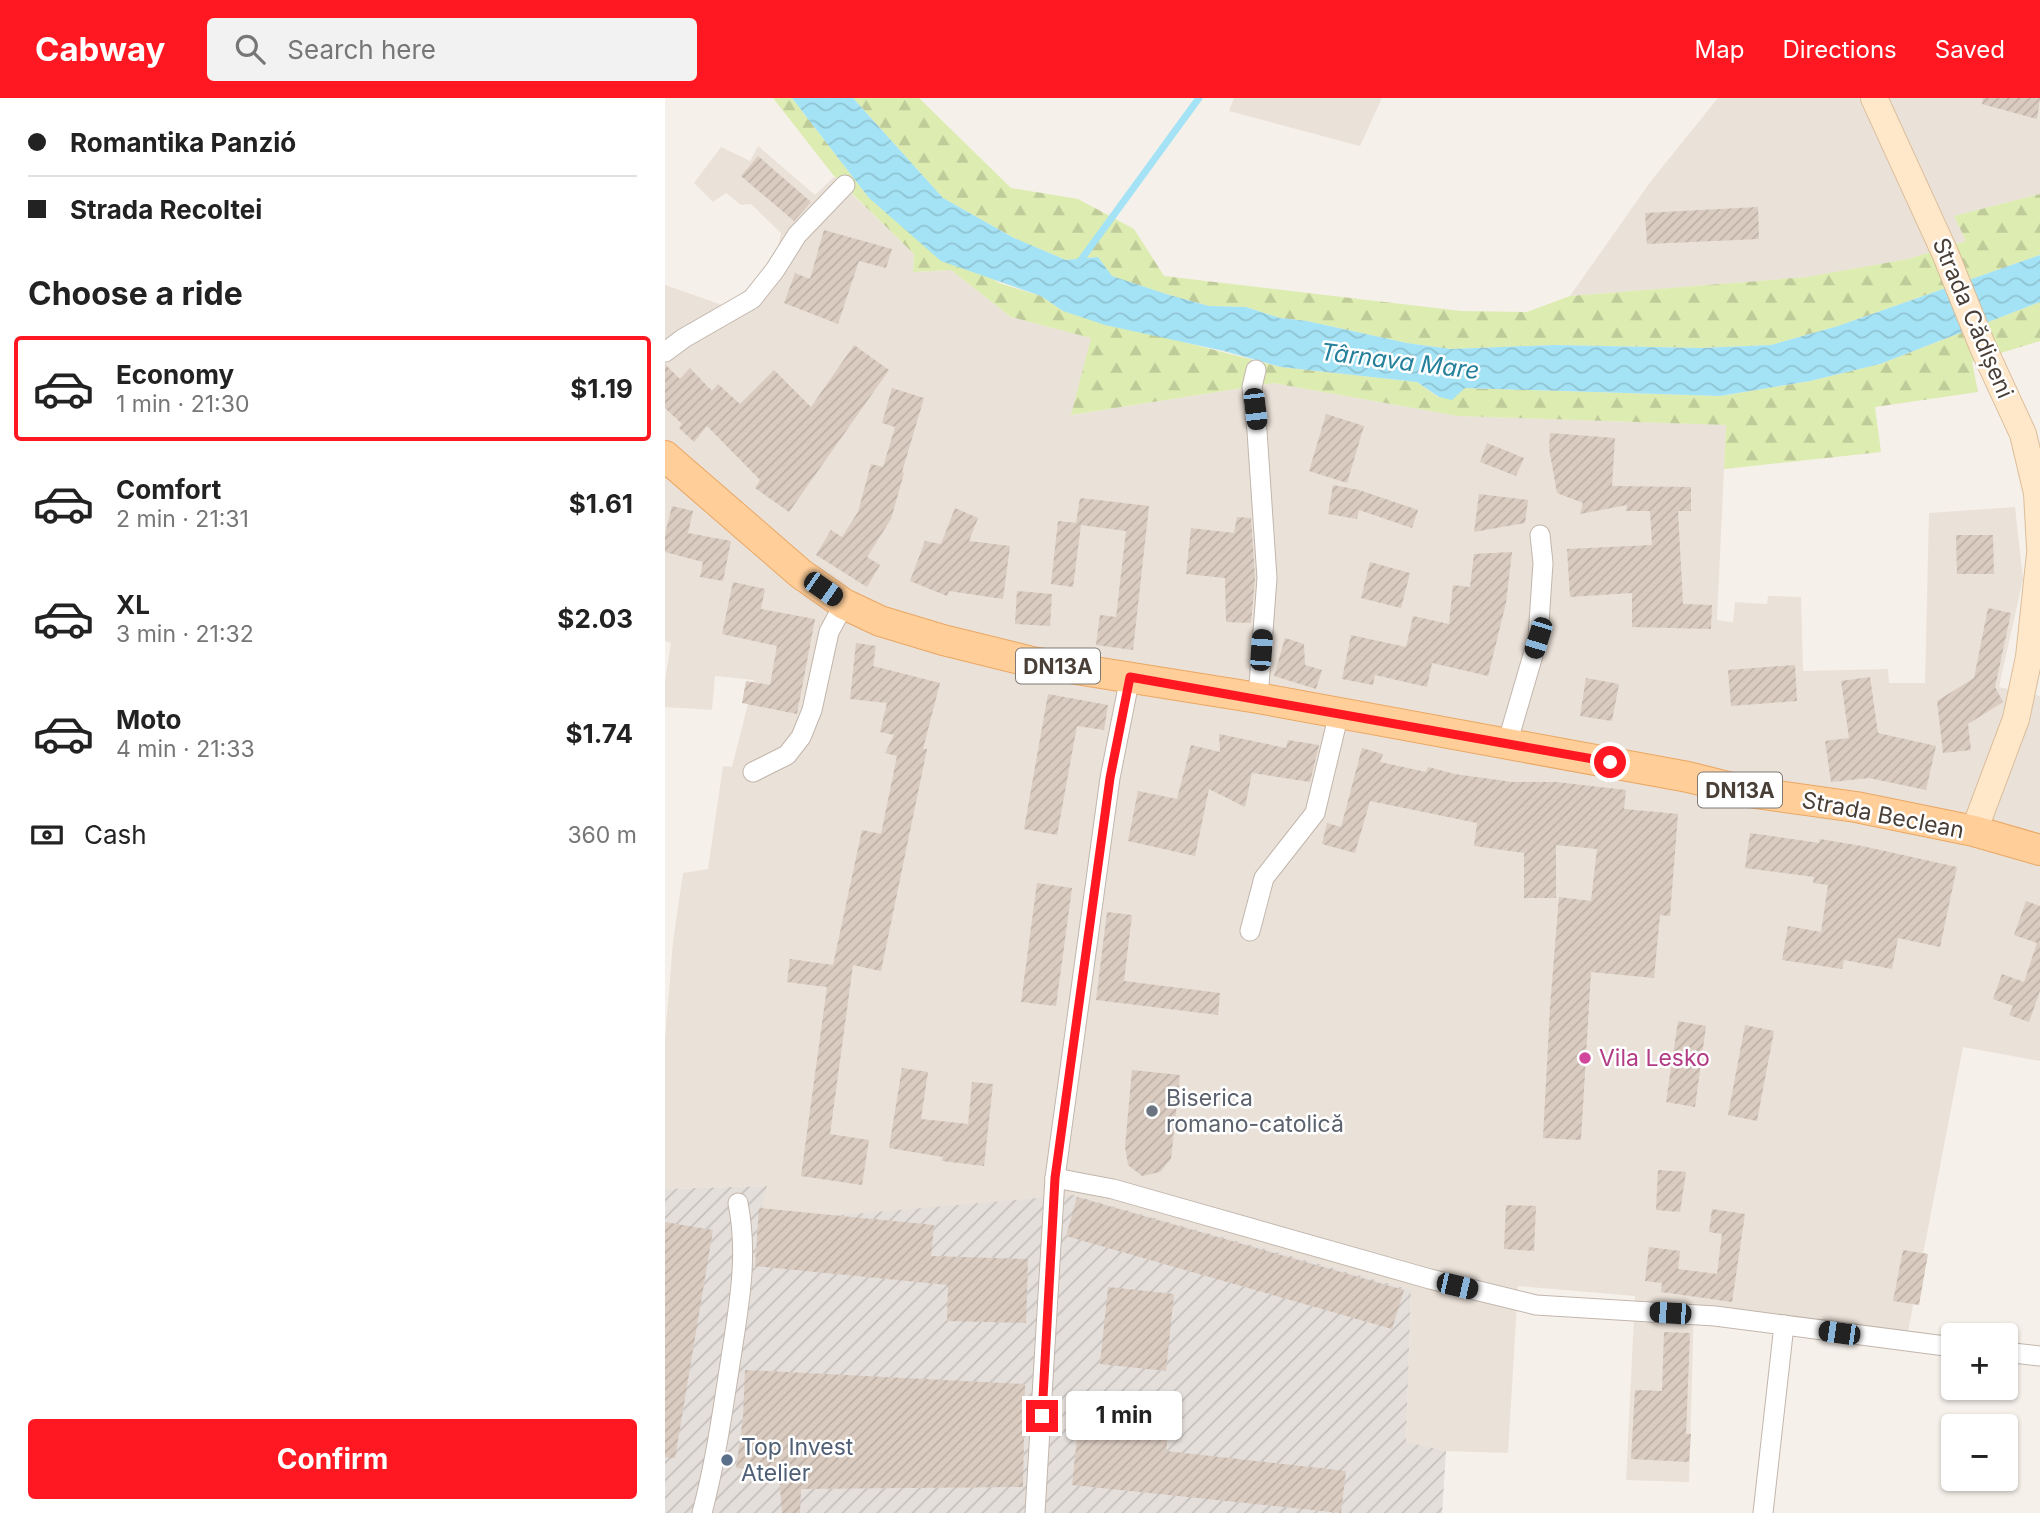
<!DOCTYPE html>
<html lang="en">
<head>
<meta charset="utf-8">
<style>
	:root { --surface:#fff; --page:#f2f2f2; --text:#222; --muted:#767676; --line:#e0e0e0; --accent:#ff1722 }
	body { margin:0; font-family:Inter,sans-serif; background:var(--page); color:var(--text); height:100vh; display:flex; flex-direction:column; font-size:26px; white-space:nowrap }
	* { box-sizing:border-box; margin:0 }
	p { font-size:23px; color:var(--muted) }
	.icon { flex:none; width:38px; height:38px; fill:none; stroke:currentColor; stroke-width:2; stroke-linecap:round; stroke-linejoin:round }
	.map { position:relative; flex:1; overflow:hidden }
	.sheet { display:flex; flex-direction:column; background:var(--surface); width:665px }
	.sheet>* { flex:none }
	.hud { display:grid; align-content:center; height:154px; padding:0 28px; background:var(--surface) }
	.fabs { position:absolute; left:1276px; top:1225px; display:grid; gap:14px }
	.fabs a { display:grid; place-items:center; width:77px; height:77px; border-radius:7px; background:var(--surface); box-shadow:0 2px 5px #0004; font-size:35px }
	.end { position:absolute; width:32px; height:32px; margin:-16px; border:9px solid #ff1722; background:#fff; box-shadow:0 0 0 4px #fff }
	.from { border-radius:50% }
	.bubble { position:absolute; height:49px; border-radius:7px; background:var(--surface); box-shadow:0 2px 5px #0004; font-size:23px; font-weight:700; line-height:49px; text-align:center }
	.car { position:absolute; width:21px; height:42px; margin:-21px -10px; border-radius:9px; box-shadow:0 0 5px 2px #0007; background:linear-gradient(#222 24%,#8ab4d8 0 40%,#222 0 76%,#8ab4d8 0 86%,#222 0) }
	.hud b { display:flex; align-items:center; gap:24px; height:66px; font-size:26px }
	.hud b+b { border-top:2px solid var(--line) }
	.hud i { width:18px; height:18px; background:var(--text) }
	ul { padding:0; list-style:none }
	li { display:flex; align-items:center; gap:21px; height:105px; margin:0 14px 10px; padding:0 14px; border:4px solid transparent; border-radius:7px }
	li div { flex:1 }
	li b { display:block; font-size:26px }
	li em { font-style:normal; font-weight:700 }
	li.selected { border-color:var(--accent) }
	li>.icon { width:63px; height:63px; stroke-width:1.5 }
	h2 { padding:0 28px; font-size:32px; line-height:84px }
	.pay { display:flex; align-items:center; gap:18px; height:77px; padding:0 28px; font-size:26px }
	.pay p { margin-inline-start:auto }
	.action { display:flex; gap:14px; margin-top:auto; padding:14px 28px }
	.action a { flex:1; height:80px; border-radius:7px; background:var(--accent); color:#fff; font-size:28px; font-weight:700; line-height:80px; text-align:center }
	header { display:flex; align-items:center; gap:42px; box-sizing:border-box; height:98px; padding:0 35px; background:var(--accent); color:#fff }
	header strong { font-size:33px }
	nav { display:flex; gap:38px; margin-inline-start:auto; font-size:24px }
	.search { width:490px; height:63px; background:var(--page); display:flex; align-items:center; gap:18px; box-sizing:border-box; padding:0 24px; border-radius:7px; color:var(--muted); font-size:26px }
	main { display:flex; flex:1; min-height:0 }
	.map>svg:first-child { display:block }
	.residential { fill:#eae1d8 }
	.industrial { fill:url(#industrial-furrows) }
	.forest { fill:url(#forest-firs) }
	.water { fill:url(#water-waves) }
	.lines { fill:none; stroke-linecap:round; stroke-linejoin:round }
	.stream { stroke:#a4e3f5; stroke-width:7 }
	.building { fill:url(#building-hatch) }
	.street-casing { stroke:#c2b6ac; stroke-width:21 }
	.secondary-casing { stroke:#dbbd9a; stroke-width:28 }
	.primary-casing { stroke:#eba763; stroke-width:32 }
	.street { stroke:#fff; stroke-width:19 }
	.secondary { stroke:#ffe8ca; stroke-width:26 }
	.primary { stroke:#ffce99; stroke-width:30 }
	.route { stroke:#ff1722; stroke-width:9 }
	.hotel-dot { fill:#d1479c; stroke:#fff; stroke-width:2.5 }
	.worship-dot { fill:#6b7280; stroke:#fff; stroke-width:2.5 }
	.service-dot { fill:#5c6f8a; stroke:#fff; stroke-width:2.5 }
	.labels { text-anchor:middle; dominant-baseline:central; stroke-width:5; stroke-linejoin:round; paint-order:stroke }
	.shield { fill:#fff; stroke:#807973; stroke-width:2 }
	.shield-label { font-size:21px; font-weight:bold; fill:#4a3f37 }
	.street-label { font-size:23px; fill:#4a3f37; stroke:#fff }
	.hotel-label { font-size:23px; fill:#b23c85; stroke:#fff; text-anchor:start }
	.worship-label { font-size:23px; fill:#5b616d; stroke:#fff; text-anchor:start }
	.service-label { font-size:23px; fill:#4e5e75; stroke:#fff; text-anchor:start }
	.water-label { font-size:24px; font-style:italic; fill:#24809b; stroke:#fff }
</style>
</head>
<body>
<header>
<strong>Cabway</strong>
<div class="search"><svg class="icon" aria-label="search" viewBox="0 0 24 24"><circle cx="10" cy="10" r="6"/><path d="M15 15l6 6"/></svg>Search here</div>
<nav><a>Map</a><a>Directions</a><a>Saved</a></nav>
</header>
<main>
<section class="sheet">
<div class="hud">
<b><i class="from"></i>Romantika Panzió</b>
<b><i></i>Strada Recoltei</b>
</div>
<h2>Choose a ride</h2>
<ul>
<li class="selected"><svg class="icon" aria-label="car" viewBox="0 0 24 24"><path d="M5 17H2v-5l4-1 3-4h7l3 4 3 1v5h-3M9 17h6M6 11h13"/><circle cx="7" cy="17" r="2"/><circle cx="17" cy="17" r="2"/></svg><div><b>Economy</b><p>1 min · 21:30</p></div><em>$1.19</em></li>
<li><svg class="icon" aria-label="car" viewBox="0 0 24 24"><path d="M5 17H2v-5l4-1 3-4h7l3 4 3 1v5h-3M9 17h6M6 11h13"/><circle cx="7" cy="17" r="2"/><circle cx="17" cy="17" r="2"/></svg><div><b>Comfort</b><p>2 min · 21:31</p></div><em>$1.61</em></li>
<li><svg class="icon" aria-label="car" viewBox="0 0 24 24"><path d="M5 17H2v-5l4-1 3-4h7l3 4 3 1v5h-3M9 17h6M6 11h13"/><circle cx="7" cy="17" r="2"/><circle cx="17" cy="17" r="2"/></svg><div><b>XL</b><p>3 min · 21:32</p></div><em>$2.03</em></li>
<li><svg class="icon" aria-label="car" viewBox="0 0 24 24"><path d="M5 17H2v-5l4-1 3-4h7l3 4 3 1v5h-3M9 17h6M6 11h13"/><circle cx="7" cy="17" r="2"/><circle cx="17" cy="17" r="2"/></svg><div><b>Moto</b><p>4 min · 21:33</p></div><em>$1.74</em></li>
</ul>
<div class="pay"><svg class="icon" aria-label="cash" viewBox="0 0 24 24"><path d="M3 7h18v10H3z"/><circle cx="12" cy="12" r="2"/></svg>Cash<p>360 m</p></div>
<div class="action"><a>Confirm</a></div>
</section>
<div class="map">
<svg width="1375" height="1415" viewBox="0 0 1375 1415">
	<defs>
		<pattern id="industrial-furrows" width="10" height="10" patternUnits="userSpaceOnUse" patternTransform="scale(1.75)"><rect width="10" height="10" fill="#e5dfdb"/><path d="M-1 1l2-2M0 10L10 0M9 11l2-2" fill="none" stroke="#c6c0bd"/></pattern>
		<pattern id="forest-firs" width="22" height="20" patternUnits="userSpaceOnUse" patternTransform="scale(1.75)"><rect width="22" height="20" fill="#ddecb1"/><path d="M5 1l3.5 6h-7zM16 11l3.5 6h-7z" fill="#bfcb99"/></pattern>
		<pattern id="water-waves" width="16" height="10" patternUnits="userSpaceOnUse" patternTransform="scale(1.75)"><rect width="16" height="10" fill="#a4e3f5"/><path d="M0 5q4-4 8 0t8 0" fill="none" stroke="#8fc4d3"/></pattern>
		<pattern id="building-hatch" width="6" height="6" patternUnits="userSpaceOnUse" patternTransform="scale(1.75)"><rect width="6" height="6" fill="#dbccc1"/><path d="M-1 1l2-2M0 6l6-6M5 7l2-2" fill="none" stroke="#bdb0a6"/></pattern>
	</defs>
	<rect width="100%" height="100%" fill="#f6f0ea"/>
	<!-- residential -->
	<g class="residential">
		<path d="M 569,0 L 717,0 L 695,48 L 564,13 Z"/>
		<path d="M 1053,0 L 1375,0 L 1375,96 L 1289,118 L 1301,143 L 1243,161 L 1143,179 L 905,198 L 986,83 Z"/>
		<path d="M 93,48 L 150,97 L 169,79 L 249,156 L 248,174 L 286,172 L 346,219 L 426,240 L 407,317 L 608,285 L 793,318 L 1061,327 L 1052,522 L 1068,524 L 1070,504 L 1102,506 L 1103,498 L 1136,499 L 1138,573 L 1223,571 L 1224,585 L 1260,585 L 1264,415 L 1350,409 L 1358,481 L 1334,589 L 1375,598 L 1375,963 L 1298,949 L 1243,1234 L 1029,1209 L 1024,1384 L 961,1382 L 970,1198 L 853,1188 L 843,1355 L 781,1353 L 741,1345 L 746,1192 L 93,1124 L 102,1088 L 0,1091 L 0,941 L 8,844 L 18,775 L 43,771 L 58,668 L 67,669 L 89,582 L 50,578 L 47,612 L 0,609 L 0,583 L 6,545 L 0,543 L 0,187 L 60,208 L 88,186 L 110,163 L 116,135 L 86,106 L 76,107 L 61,95 L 48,104 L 29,85 L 56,49 L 85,63 Z"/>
	</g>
	<!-- industrial -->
	<path class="industrial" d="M 102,1088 L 94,1124 L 408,1097 L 746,1192 L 741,1344 L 781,1353 L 777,1415 L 0,1415 L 0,1091 Z"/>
	<!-- forest -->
	<g class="forest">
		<path d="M 108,0 L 127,0 L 204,100 L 334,185 L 376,198 L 398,213 L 616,269 L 752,284 L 773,299 L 800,290 L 1056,298 L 1145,283 L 1215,266 L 1375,204 L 1375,243 L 1307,264 L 1313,294 L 1210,309 L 1216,354 L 1059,371 L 1061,327 L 793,318 L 608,285 L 406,317 L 426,240 L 346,219 L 286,172 L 248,174 L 249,156 L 169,78 Z"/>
		<path d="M 188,0 L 254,0 L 346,90 L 413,101 L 469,131 L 499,178 L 796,213 L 862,214 L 905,198 L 1142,179 L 1243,161 L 1301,143 L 1289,118 L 1375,96 L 1375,157 L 1173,228 L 1106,247 L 1036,250 L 889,247 L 786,251 L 742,245 L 642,223 L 615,220 L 581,209 L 544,208 L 501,196 L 446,178 L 433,159 L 401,162 L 349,140 L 278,100 Z"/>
	</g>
	<!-- water -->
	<path class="water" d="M 127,0 L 188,0 L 278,100 L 349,140 L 401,162 L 433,159 L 447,178 L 501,196 L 544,208 L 581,209 L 615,220 L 642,223 L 742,245 L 786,251 L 889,247 L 1036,250 L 1106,247 L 1173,228 L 1375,157 L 1375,204 L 1215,266 L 1145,283 L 1055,298 L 800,290 L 787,302 L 774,299 L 752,284 L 616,269 L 559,253 L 440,227 L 398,213 L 376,198 L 276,163 L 204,100 Z"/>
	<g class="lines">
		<!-- stream -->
		<path class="stream" d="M 413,166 L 534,0"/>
	</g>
	<!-- building -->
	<g class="building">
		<path d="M 1318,0 L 1375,0 L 1372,21 L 1317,6 Z"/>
		<path d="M 93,58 L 146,104 L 129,123 L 76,78 Z"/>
		<path d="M 1093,109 L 1094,141 L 982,146 L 980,115 Z"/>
		<path d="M 159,132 L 227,151 L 221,170 L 194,163 L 173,226 L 119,205 L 130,175 L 145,181 Z"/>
		<path d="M 189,247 L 224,272 L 124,414 L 90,390 L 95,382 L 42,328 L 29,344 L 14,330 L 17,326 L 0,310 L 0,266 L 15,281 L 25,270 L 47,293 L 53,286 L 75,306 L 109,272 L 146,309 Z"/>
		<path d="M 227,290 L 259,300 L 237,374 L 239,375 L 226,421 L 202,459 L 215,467 L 202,489 L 151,457 L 166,432 L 177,439 L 193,414 L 206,366 L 218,369 L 230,329 L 217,325 Z"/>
		<path d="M 661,316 L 699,328 L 682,385 L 644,373 Z"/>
		<path d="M 885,335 L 950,340 L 947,388 L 1026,389 L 1026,413 L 1013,413 L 1018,506 L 1047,507 L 1046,531 L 967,529 L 967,495 L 905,499 L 902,451 L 987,447 L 985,413 L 961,413 L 962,407 L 915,416 L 918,405 L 892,395 L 884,350 Z"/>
		<path d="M 822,345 L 859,360 L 851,378 L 815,364 Z"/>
		<path d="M 668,387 L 694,392 L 753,412 L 747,430 L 694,412 L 692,421 L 663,416 Z"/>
		<path d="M 814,396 L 863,402 L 860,425 L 809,434 Z"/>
		<path d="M 415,400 L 484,408 L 468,552 L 431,547 L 435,517 L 451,519 L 461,433 L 416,427 L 408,489 L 386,486 L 393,423 L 411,425 Z"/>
		<path d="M 7,408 L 28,413 L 23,435 L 66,443 L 58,483 L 35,479 L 38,464 L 0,454 L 0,436 Z"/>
		<path d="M 290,410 L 313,420 L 304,443 L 345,448 L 338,501 L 284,493 L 282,498 L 245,483 L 260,443 L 276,446 Z"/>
		<path d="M 572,419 L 586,420 L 590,480 L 586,525 L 561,524 L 560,480 L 521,476 L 526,430 L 569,435 Z"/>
		<path d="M 1291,437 L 1328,437 L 1329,476 L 1292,476 Z"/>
		<path d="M 847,454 L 841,505 L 823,578 L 767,565 L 762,589 L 710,577 L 708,587 L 677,581 L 686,537 L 741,549 L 748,518 L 784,526 L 788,487 L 805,489 L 809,456 Z"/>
		<path d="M 705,464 L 745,475 L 736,510 L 696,500 Z"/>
		<path d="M 68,484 L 100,491 L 96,511 L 150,521 L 132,616 L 77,605 L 81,583 L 105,587 L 112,548 L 57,536 Z"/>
		<path d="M 352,493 L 387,496 L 385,528 L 350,526 Z"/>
		<path d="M 1323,510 L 1346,515 L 1330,589 L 1338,604 L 1303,626 L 1306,652 L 1278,655 L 1272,603 L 1309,580 Z"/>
		<path d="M 620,540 L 639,546 L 640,567 L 657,572 L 651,591 L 609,578 Z"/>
		<path d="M 191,545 L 211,548 L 208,568 L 275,585 L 258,651 L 262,651 L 216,873 L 188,867 L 165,1036 L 204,1042 L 197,1087 L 136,1078 L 162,889 L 122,884 L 125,861 L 168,867 L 197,732 L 216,736 L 232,658 L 220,655 L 229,637 L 215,634 L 222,605 L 185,601 Z"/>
		<path d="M 1130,567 L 1132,603 L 1066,608 L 1063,572 Z"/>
		<path d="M 1205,579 L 1213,635 L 1271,648 L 1261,692 L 1204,680 L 1166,684 L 1160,643 L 1184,640 L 1176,583 Z"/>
		<path d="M 921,580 L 954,586 L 947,623 L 915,618 Z"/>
		<path d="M 383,596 L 443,607 L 439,632 L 412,628 L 392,737 L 359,731 Z"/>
		<path d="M 554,636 L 621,650 L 623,642 L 654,647 L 645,684 L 587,675 L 580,709 L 544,691 L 530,758 L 463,743 L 473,693 L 512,701 L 526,647 L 555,654 Z"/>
		<path d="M 697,650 L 718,656 L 715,664 L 761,674 L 763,669 L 790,676 L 847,684 L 891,684 L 961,692 L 959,711 L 1013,716 L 1005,818 L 995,817 L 989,880 L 926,874 L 916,1042 L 878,1040 L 885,909 L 894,799 L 926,803 L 932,751 L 891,747 L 891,800 L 859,800 L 859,755 L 809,748 L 812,725 L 705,703 L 690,755 L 657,746 L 662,725 L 676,729 Z"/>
		<path d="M 1085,735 L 1154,745 L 1155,741 L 1197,748 L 1292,769 L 1275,849 L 1233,840 L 1227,871 L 1179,862 L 1177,871 L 1117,862 L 1123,828 L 1156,834 L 1163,787 L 1148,785 L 1149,779 L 1080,770 Z"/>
		<path d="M 372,785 L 407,790 L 391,908 L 356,904 Z"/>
		<path d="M 1361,803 L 1375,808 L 1375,893 L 1364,924 L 1344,917 L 1348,908 L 1328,901 L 1337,876 L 1359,884 L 1372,845 L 1349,837 Z"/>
		<path d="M 442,814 L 467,817 L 459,883 L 555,895 L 553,917 L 431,902 Z"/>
		<path d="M 1013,923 L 1041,928 L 1030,1009 L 1001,1004 Z"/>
		<path d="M 1080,927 L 1109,933 L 1092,1023 L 1063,1017 Z"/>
		<path d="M 237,970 L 263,974 L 256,1021 L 303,1026 L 307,984 L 328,986 L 319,1068 L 277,1063 L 278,1059 L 224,1050 Z"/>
		<path d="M 467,972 L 515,977 L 506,1061 L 495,1074 L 477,1078 L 463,1067 L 460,1049 Z"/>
		<path d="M 993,1072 L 1021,1074 L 1015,1114 L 991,1112 Z"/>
		<path d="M 412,1099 L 739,1192 L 727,1231 L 401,1138 Z"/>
		<path d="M 841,1107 L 871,1108 L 869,1153 L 839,1151 Z"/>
		<path d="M 94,1110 L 269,1127 L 266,1158 L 363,1161 L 361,1225 L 282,1223 L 283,1187 L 90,1168 Z"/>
		<path d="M 1047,1111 L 1080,1116 L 1067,1204 L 996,1194 L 997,1185 L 980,1183 L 984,1149 L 1015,1153 L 1013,1171 L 1052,1176 L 1057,1136 L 1044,1134 Z"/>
		<path d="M 0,1124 L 48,1132 L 10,1360 L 0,1359 Z"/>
		<path d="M 1238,1152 L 1263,1156 L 1254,1207 L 1228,1203 Z"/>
		<path d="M 443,1189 L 509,1196 L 501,1273 L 435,1266 Z"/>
		<path d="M 999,1234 L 1025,1235 L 1021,1336 L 1026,1336 L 1024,1364 L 966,1361 L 970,1292 L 997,1293 Z"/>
		<path d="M 80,1272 L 360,1286 L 358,1389 L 136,1391 L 135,1415 L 117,1415 L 114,1374 L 71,1370 L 78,1320 Z"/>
		<path d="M 416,1303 L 506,1313 L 501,1353 L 681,1373 L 676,1415 L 407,1387 Z"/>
	</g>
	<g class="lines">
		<defs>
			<g id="street">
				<path d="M 0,254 L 19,240 L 87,201 L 110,172 L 132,137 L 180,87"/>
				<path d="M 591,272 L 587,289 L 592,333 L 602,480 L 593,600"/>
				<path d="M 842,646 L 873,540 L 878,465 L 875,437"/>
				<path d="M 88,674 L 122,657 L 136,639 L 147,612 L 164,534 L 179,506"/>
				<path d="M 585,833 L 599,780 L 650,715 L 674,615"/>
				<path d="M 390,1080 L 448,1091 L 765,1181 L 871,1207 L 1050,1218 L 1288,1249"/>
				<path d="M 1340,1254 L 1375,1258"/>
				<path d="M 37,1415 C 50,1366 57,1317 65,1266 C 73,1212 84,1160 73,1105"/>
				<path d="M 370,1415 L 390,1080 L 445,680 L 465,579"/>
				<path d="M 1098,1415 L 1119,1227"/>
			</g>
			<g id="secondary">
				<path d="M 1209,0 L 1280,155 L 1317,247 L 1358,336 L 1372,395 L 1375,449"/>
				<path d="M 1309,733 L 1351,621 L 1364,559 L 1375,456"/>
			</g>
			<path id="primary" d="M 0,358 L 136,476 L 179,506 L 215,523 L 278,542 L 367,564 L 593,600 L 1023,679 L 1083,694 L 1191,709 L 1309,733 L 1375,752"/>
		</defs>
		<!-- street casing -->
		<use href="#street" class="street-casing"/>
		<!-- secondary casing -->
		<use href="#secondary" class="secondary-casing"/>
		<!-- primary casing -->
		<use href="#primary" class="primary-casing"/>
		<!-- street -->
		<use href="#street" class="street"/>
		<!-- secondary -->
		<use href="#secondary" class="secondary"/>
		<!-- primary -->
		<use href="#primary" class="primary"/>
	</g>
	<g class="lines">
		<!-- route -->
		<path class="route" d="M 377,1318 L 390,1080 L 445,680 L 465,579 L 945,664"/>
	</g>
	<!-- markers -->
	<circle class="hotel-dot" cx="920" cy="960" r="7"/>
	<circle class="worship-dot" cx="487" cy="1013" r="7"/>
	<circle class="service-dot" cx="62" cy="1362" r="7"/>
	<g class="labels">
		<!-- shield labels -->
		<g class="shield">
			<rect x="351" y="550.5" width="84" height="35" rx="5"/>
			<rect x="1033" y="674.5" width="84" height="35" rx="5"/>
		</g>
		<g class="shield-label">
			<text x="393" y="568">DN13A</text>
			<text x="1075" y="692">DN13A</text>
		</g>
		<!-- street labels -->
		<g class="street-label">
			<text transform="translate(1308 220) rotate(67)">Strada Cădișeni</text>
			<text transform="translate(1218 717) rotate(11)">Strada Beclean</text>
		</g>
		<!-- hotel labels -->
		<g class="hotel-label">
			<text x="934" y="960">Vila Lesko</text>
		</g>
		<!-- worship labels -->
		<g class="worship-label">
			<text x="501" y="1000">Biserica<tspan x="501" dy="26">romano-catolică</tspan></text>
		</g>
		<!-- service labels -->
		<g class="service-label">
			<text x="76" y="1349">Top Invest<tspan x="76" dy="26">Atelier</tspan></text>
		</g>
		<!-- water labels -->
		<g class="water-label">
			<text transform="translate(735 263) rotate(7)">Târnava Mare</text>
		</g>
	</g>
</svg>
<div class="fabs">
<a>+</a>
<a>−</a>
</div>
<i class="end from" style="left:945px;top:664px"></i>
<i class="end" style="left:377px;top:1318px"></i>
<div class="bubble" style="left:401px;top:1293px;width:116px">1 min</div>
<i class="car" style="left:590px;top:311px;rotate:173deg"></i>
<i class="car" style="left:158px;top:491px;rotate:125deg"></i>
<i class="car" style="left:873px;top:540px;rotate:197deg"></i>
<i class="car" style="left:596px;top:552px;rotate:4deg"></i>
<i class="car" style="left:792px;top:1188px;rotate:103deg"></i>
<i class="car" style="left:1005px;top:1215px;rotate:274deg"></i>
<i class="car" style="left:1174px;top:1235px;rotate:278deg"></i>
</div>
</main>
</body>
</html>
